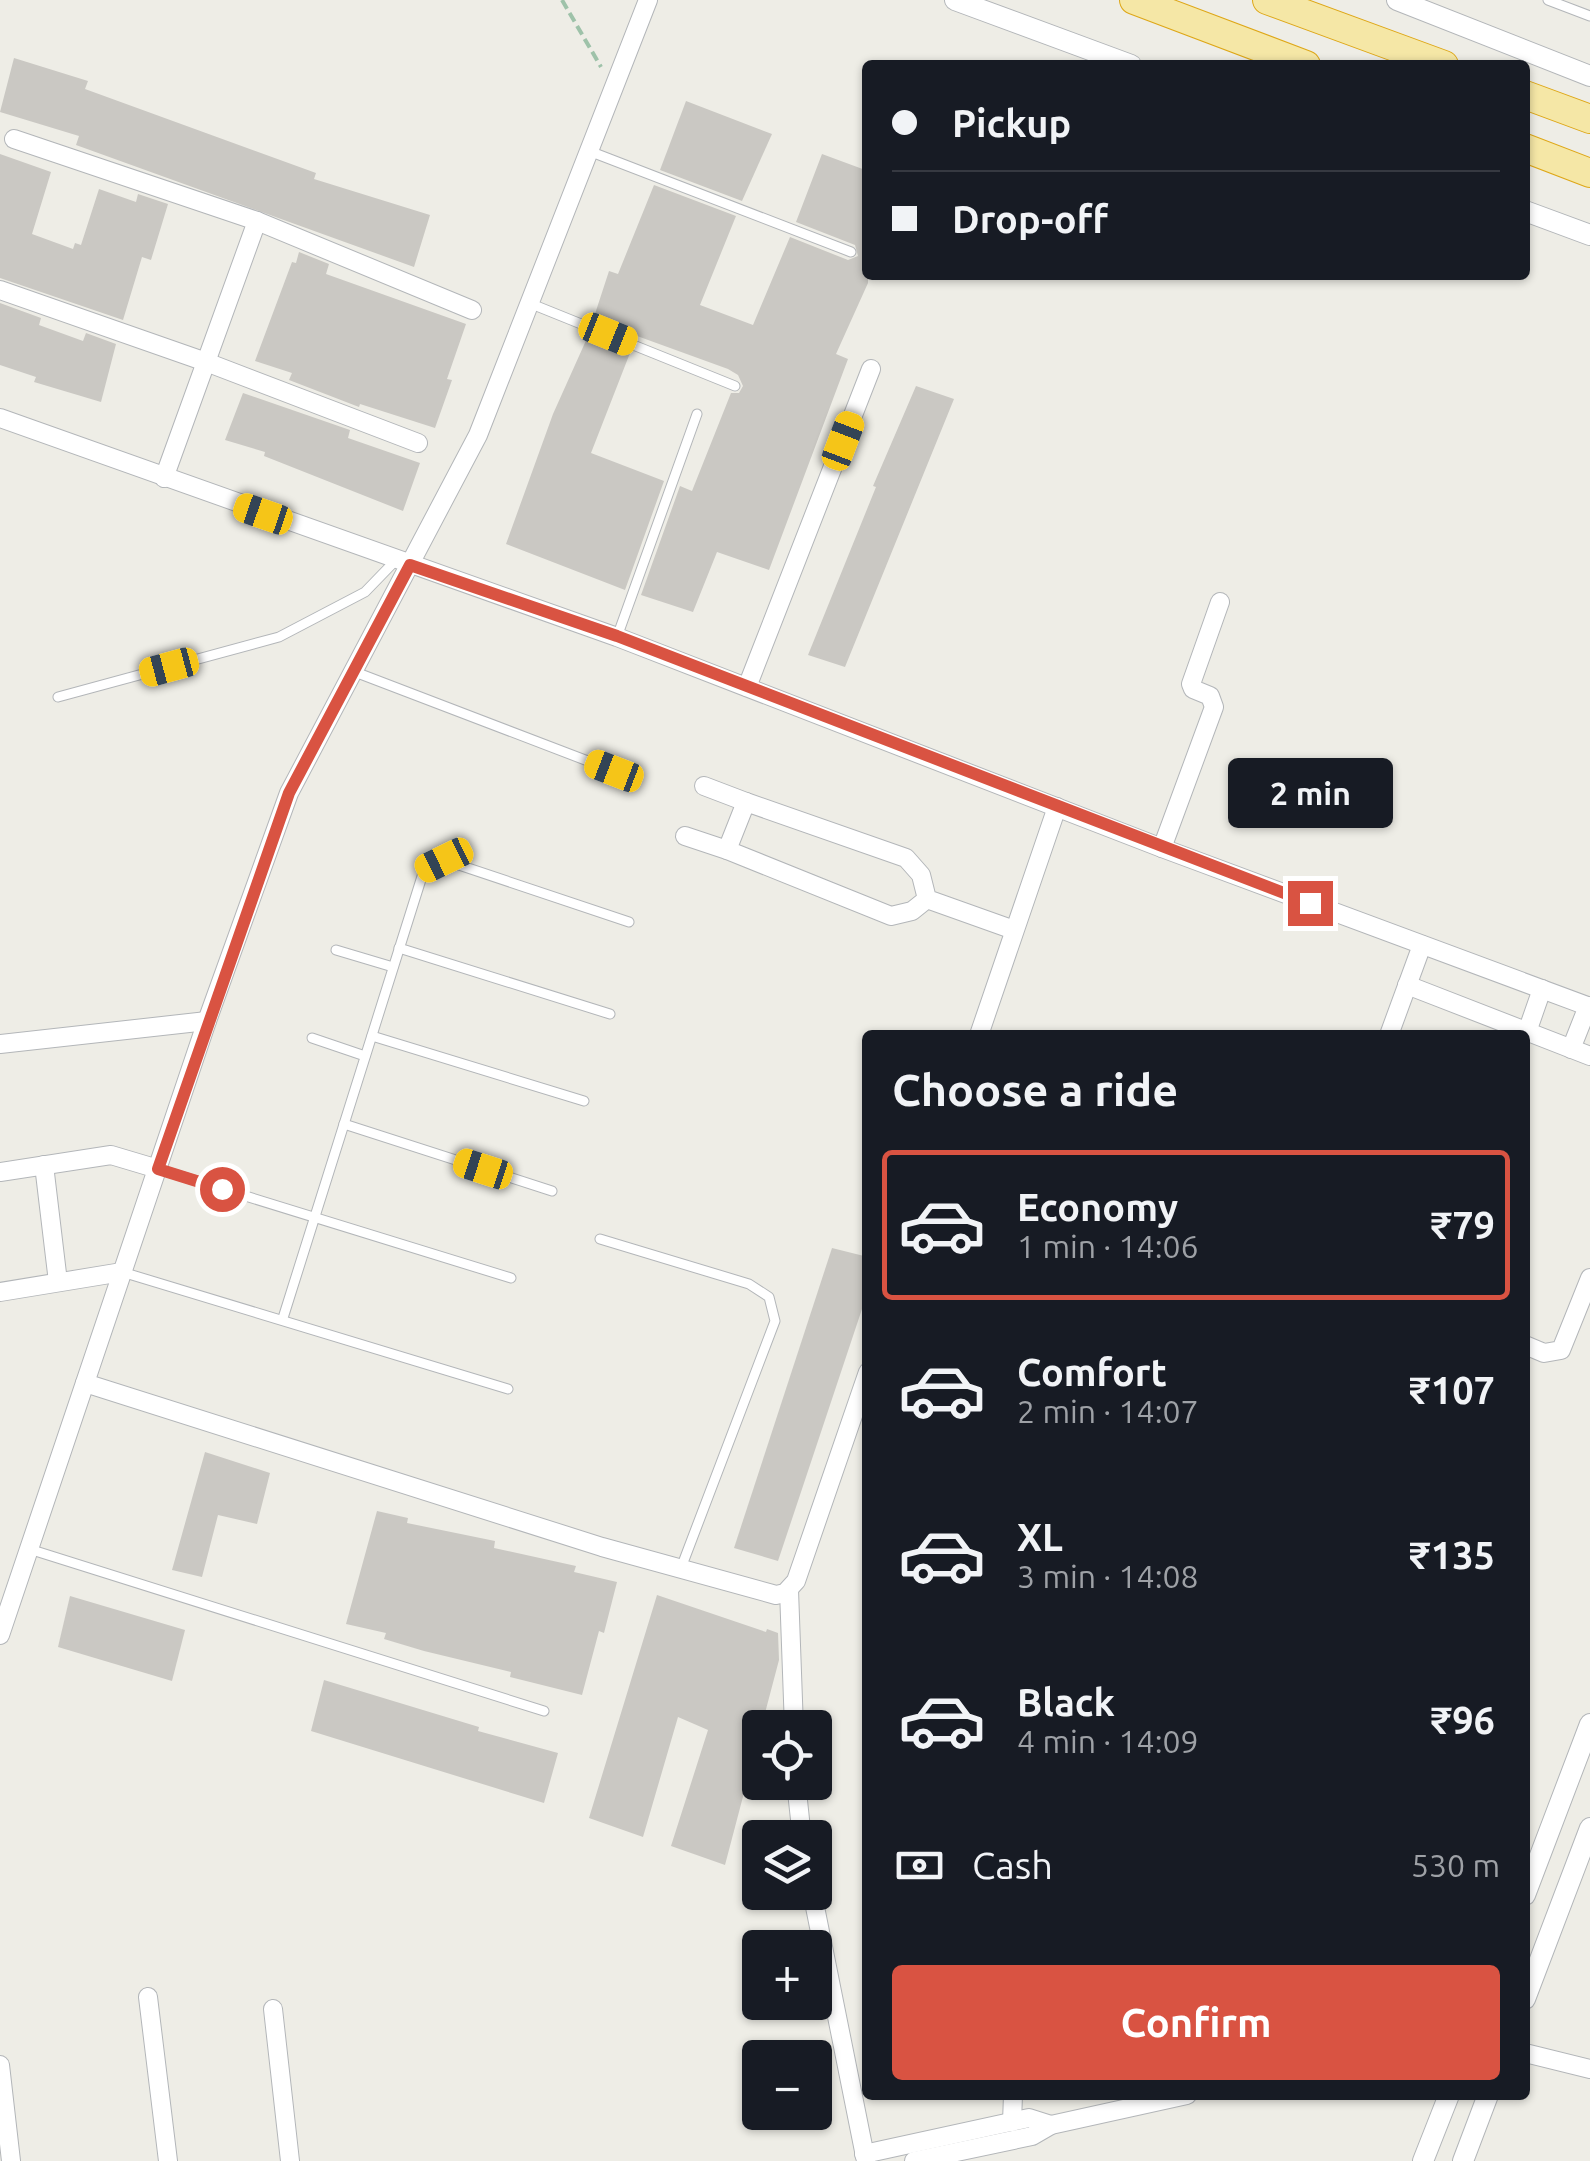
<!DOCTYPE html>
<html lang="en">
<head>
<meta charset="utf-8">
<style>
	:root { --surface:#171b24; --page:#242831; --text:#f1f3f6; --muted:#9ea1a6; --line:#363941; --accent:#d95342 }
	body { margin:0; font-family:Ubuntu,sans-serif; background:var(--page); color:var(--text); height:100vh; display:flex; flex-direction:column; font-size:38px; white-space:nowrap }
	* { box-sizing:border-box; margin:0 }
	p { font-size:32px; color:var(--muted) }
	.icon { flex:none; width:55px; height:55px; fill:none; stroke:currentColor; stroke-width:2; stroke-linecap:round; stroke-linejoin:round }
	.map { position:relative; flex:1; overflow:hidden }
	.drawer { position:absolute; left:862px; top:1030px; width:668px; height:1070px; display:flex; flex-direction:column; background:var(--surface); border-radius:10px; box-shadow:0 2px 8px #0004 }
	.drawer>* { flex:none }
	.banner { position:absolute; left:862px; top:60px; width:668px; height:220px; border-radius:10px; box-shadow:0 2px 8px #0004; display:grid; align-content:center; height:220px; padding:0 30px; background:var(--surface) }
	.controls { position:absolute; left:742px; top:1710px; display:grid; gap:20px }
	.controls a { display:grid; place-items:center; width:90px; height:90px; border-radius:10px; background:var(--surface); box-shadow:0 2px 8px #0004; font-size:50px }
	.end { position:absolute; width:45px; height:45px; margin:-22px; border:12px solid #d95342; background:#fff; box-shadow:0 0 0 5px #fff }
	.from { border-radius:50% }
	.bubble { position:absolute; height:70px; border-radius:10px; background:var(--surface); box-shadow:0 2px 8px #0004; font-size:32px; font-weight:700; line-height:70px; text-align:center }
	.car { position:absolute; width:30px; height:60px; margin:-30px -15px; border-radius:12px; box-shadow:0 0 8px 2px #0007; background:linear-gradient(#f5c518 24%,#345 0 40%,#f5c518 0 76%,#345 0 86%,#f5c518 0) }
	.banner b { display:flex; align-items:center; gap:35px; height:95px; font-size:38px }
	.banner b+b { border-top:2px solid var(--line) }
	.banner i { width:25px; height:25px; background:var(--text) }
	ul { padding:0; list-style:none }
	li { display:flex; align-items:center; gap:30px; height:150px; margin:0 20px 15px; padding:0 10px; border:5px solid transparent; border-radius:10px }
	li div { flex:1 }
	li b { display:block; font-size:38px }
	li em { font-style:normal; font-weight:700 }
	li.selected { border-color:var(--accent) }
	li>.icon { width:90px; height:90px; stroke-width:1.5 }
	h2 { padding:0 30px; font-size:45px; line-height:120px }
	.pay { display:flex; align-items:center; gap:25px; height:110px; padding:0 30px; font-size:38px }
	.pay p { margin-inline-start:auto }
	.action { display:flex; gap:20px; margin-top:auto; padding:20px 30px }
	.action a { flex:1; height:115px; border-radius:10px; background:var(--accent); color:#fff; font-size:40px; font-weight:700; line-height:115px; text-align:center }
	.map>svg:first-child { display:block }
	.building { fill:#cac8c3 }
	.lines { fill:none; stroke-linecap:round; stroke-linejoin:round }
	.service-casing { stroke:#b3b6b9; stroke-width:11 }
	.minor-casing { stroke:#b3b6b9; stroke-width:20 }
	.tertiary-casing { stroke:#b3b6b9; stroke-width:22 }
	.trunk-casing { stroke:#dea717; stroke-width:30 }
	.path { stroke:#9ec2a9; stroke-width:4; stroke-dasharray:10 5; stroke-linecap:butt }
	.service { stroke:#fff; stroke-width:9 }
	.minor { stroke:#fff; stroke-width:18 }
	.tertiary { stroke:#fff; stroke-width:20 }
	.trunk { stroke:#f5e7a6; stroke-width:28 }
	.route { stroke:#d95342; stroke-width:12 }
</style>
</head>
<body>
<div class="map">
<svg width="1590" height="2161" viewBox="0 0 1590 2161">
	<rect width="100%" height="100%" fill="#eeede6"/>
	<!-- building -->
	<g class="building">
		<path d="M 14,58 L 88,81 L 85,89 L 316,173 L 314,179 L 430,215 L 414,267 L 76,145 L 79,136 L 0,112 Z"/>
		<path d="M 686,101 L 772,134 L 742,201 L 660,170 Z"/>
		<path d="M 0,154 L 51,172 L 32,234 L 73,249 L 75,243 L 81,245 L 99,189 L 136,202 L 138,194 L 168,204 L 151,260 L 142,257 L 123,320 L 0,278 Z"/>
		<path d="M 822,154 L 868,171 L 868,283 L 836,354 L 848,359 L 769,570 L 717,552 L 693,612 L 641,595 L 680,486 L 692,491 L 731,393 L 739,393 L 743,386 L 738,375 L 728,369 L 593,320 L 609,271 L 618,274 L 654,185 L 736,216 L 700,305 L 753,325 L 790,237 L 848,260 L 858,256 L 855,245 L 796,222 Z"/>
		<path d="M 299,252 L 329,264 L 326,274 L 466,324 L 447,379 L 452,380 L 435,428 L 360,404 L 359,407 L 289,380 L 292,373 L 255,361 L 292,262 L 296,263 Z"/>
		<path d="M 0,303 L 41,318 L 39,325 L 83,341 L 86,333 L 116,344 L 101,402 L 34,382 L 36,377 L 0,365 Z"/>
		<path d="M 588,336 L 630,353 L 591,453 L 664,481 L 625,590 L 506,544 L 553,414 Z"/>
		<path d="M 916,386 L 954,399 L 845,667 L 808,655 L 876,487 L 873,486 Z"/>
		<path d="M 243,393 L 350,430 L 348,438 L 420,463 L 403,511 L 264,456 L 265,452 L 225,440 Z"/>
		<path d="M 832,1248 L 868,1257 L 868,1291 L 778,1561 L 734,1548 Z"/>
		<path d="M 205,1452 L 270,1473 L 257,1524 L 218,1515 L 202,1577 L 172,1570 Z"/>
		<path d="M 377,1511 L 408,1518 L 407,1523 L 495,1541 L 494,1548 L 576,1566 L 574,1572 L 617,1582 L 604,1633 L 599,1631 L 582,1695 L 510,1677 L 511,1672 L 424,1651 L 384,1639 L 386,1633 L 346,1624 Z"/>
		<path d="M 657,1595 L 766,1632 L 767,1629 L 778,1633 L 779,1660 L 725,1865 L 671,1846 L 708,1730 L 678,1717 L 643,1837 L 589,1818 Z"/>
		<path d="M 70,1596 L 185,1630 L 172,1681 L 58,1647 Z"/>
		<path d="M 324,1680 L 479,1727 L 478,1731 L 558,1753 L 544,1803 L 311,1731 Z"/>
	</g>
	<g class="lines">
		<defs>
			<g id="service">
				<path d="M 1548,0 L 1590,16"/>
				<path d="M 589,151 L 851,252"/>
				<path d="M 529,303 L 735,386"/>
				<path d="M 617,637 L 697,414"/>
				<path d="M 355,672 L 614,771"/>
				<path d="M 58,697 L 279,637 L 365,592 L 396,560"/>
				<path d="M 399,948 L 610,1014"/>
				<path d="M 336,950 L 393,967"/>
				<path d="M 372,1036 L 584,1101"/>
				<path d="M 312,1038 L 365,1056"/>
				<path d="M 344,1124 L 552,1191"/>
				<path d="M 158,1169 L 511,1278"/>
				<path d="M 600,1239 L 749,1284 L 769,1297 L 775,1321 L 681,1568"/>
				<path d="M 122,1272 L 508,1389"/>
				<path d="M 283,1318 L 424,870 L 444,860 L 629,922"/>
				<path d="M 29,1549 L 544,1711"/>
			</g>
			<g id="minor">
				<path d="M 14,139 L 257,221 L 472,310"/>
				<path d="M 0,290 L 206,362 L 418,443"/>
				<path d="M 0,418 L 617,637 L 1162,848 L 1590,1007"/>
				<path d="M 164,478 L 257,221"/>
				<path d="M 747,687 L 871,369"/>
				<path d="M 704,786 L 746,802"/>
				<path d="M 685,836 L 727,850"/>
				<path d="M 1162,848 L 1214,707 L 1210,696 L 1193,689 L 1191,684 L 1220,602"/>
				<path d="M 927,899 L 912,911 L 891,916 L 727,850 L 746,802 L 906,858 L 921,875 L 927,899 L 1014,930"/>
				<path d="M 1407,985 L 1590,1056"/>
				<path d="M 1527,1032 L 1542,989"/>
				<path d="M 979,1035 L 1057,807"/>
				<path d="M 1389,1035 L 1422,945"/>
				<path d="M 0,1044 L 207,1021"/>
				<path d="M 1571,1049 L 1588,1006"/>
				<path d="M 44,1165 L 58,1282"/>
				<path d="M 0,1172 L 111,1155 L 158,1169"/>
				<path d="M 0,1292 L 122,1272"/>
				<path d="M 1525,1345 L 1544,1353 L 1561,1350 L 1590,1278"/>
				<path d="M 85,1383 L 602,1547 L 776,1595 L 785,1593 L 796,1581 L 868,1372"/>
				<path d="M 789,1590 L 794,1728"/>
				<path d="M 0,1635 L 207,1021 L 289,793 L 478,435 L 648,0"/>
				<path d="M 796,1782 L 802,1838"/>
				<path d="M 812,1892 L 866,2161"/>
				<path d="M 148,1997 L 168,2161"/>
				<path d="M 273,2009 L 290,2161"/>
				<path d="M 1525,2053 L 1590,2069"/>
				<path d="M 0,2065 L 11,2161"/>
				<path d="M 1012,2122 L 1013,2095"/>
				<path d="M 864,2154 L 1029,2118 L 1051,2125"/>
				<path d="M 914,2161 L 1032,2136 L 1051,2125 L 1187,2095"/>
			</g>
			<g id="tertiary">
				<path d="M 955,0 L 1131,65"/>
				<path d="M 1397,0 L 1590,76"/>
				<path d="M 1525,211 L 1590,235"/>
				<path d="M 1525,1895 L 1590,1724"/>
				<path d="M 1525,1999 L 1590,1828"/>
				<path d="M 1423,2161 L 1449,2095"/>
				<path d="M 1463,2161 L 1488,2095"/>
			</g>
			<g id="trunk">
				<path d="M 1134,0 L 1306,65"/>
				<path d="M 1267,0 L 1444,65"/>
				<path d="M 1525,95 L 1590,119"/>
				<path d="M 1525,148 L 1590,173"/>
			</g>
		</defs>
		<!-- service casing -->
		<use href="#service" class="service-casing"/>
		<!-- minor casing -->
		<use href="#minor" class="minor-casing"/>
		<!-- tertiary casing -->
		<use href="#tertiary" class="tertiary-casing"/>
		<!-- trunk casing -->
		<use href="#trunk" class="trunk-casing"/>
		<!-- path -->
		<path class="path" d="M 562,0 L 601,67"/>
		<!-- service -->
		<use href="#service" class="service"/>
		<!-- minor -->
		<use href="#minor" class="minor"/>
		<!-- tertiary -->
		<use href="#tertiary" class="tertiary"/>
		<!-- trunk -->
		<use href="#trunk" class="trunk"/>
	</g>
	<g class="lines">
		<!-- route -->
		<path class="route" d="M 222,1189 L 158,1169 L 289,793 L 410,565 L 617,636 L 1310,903"/>
	</g>
</svg>
<div class="controls">
<a><svg class="icon" aria-label="locate" viewBox="0 0 24 24"><circle cx="12" cy="12" r="6"/><path d="M12 2v4M12 18v4M2 12h4M18 12h4"/></svg></a>
<a><svg class="icon" aria-label="layers" viewBox="0 0 24 24"><path d="M12 4l9 5-9 5-9-5zM3 14l9 5 9-5"/></svg></a>
<a>+</a>
<a>−</a>
</div>
<i class="end from" style="left:222px;top:1189px"></i>
<i class="end" style="left:1310px;top:903px"></i>
<div class="bubble" style="left:1228px;top:758px;width:165px">2 min</div>
<i class="car" style="left:608px;top:334px;rotate:112deg"></i>
<i class="car" style="left:843px;top:441px;rotate:21deg"></i>
<i class="car" style="left:263px;top:514px;rotate:289deg"></i>
<i class="car" style="left:169px;top:667px;rotate:255deg"></i>
<i class="car" style="left:614px;top:771px;rotate:291deg"></i>
<i class="car" style="left:444px;top:860px;rotate:244deg"></i>
<i class="car" style="left:483px;top:1169px;rotate:288deg"></i>
<div class="banner">
<b><i class="from"></i>Pickup</b>
<b><i></i>Drop-off</b>
</div>
<section class="drawer">
<h2>Choose a ride</h2>
<ul>
<li class="selected"><svg class="icon" aria-label="car" viewBox="0 0 24 24"><path d="M5 17H2v-5l4-1 3-4h7l3 4 3 1v5h-3M9 17h6M6 11h13"/><circle cx="7" cy="17" r="2"/><circle cx="17" cy="17" r="2"/></svg><div><b>Economy</b><p>1 min · 14:06</p></div><em>₹79</em></li>
<li><svg class="icon" aria-label="car" viewBox="0 0 24 24"><path d="M5 17H2v-5l4-1 3-4h7l3 4 3 1v5h-3M9 17h6M6 11h13"/><circle cx="7" cy="17" r="2"/><circle cx="17" cy="17" r="2"/></svg><div><b>Comfort</b><p>2 min · 14:07</p></div><em>₹107</em></li>
<li><svg class="icon" aria-label="car" viewBox="0 0 24 24"><path d="M5 17H2v-5l4-1 3-4h7l3 4 3 1v5h-3M9 17h6M6 11h13"/><circle cx="7" cy="17" r="2"/><circle cx="17" cy="17" r="2"/></svg><div><b>XL</b><p>3 min · 14:08</p></div><em>₹135</em></li>
<li><svg class="icon" aria-label="car" viewBox="0 0 24 24"><path d="M5 17H2v-5l4-1 3-4h7l3 4 3 1v5h-3M9 17h6M6 11h13"/><circle cx="7" cy="17" r="2"/><circle cx="17" cy="17" r="2"/></svg><div><b>Black</b><p>4 min · 14:09</p></div><em>₹96</em></li>
</ul>
<div class="pay"><svg class="icon" aria-label="cash" viewBox="0 0 24 24"><path d="M3 7h18v10H3z"/><circle cx="12" cy="12" r="2"/></svg>Cash<p>530 m</p></div>
<div class="action"><a>Confirm</a></div>
</section>
</div>
</body>
</html>
